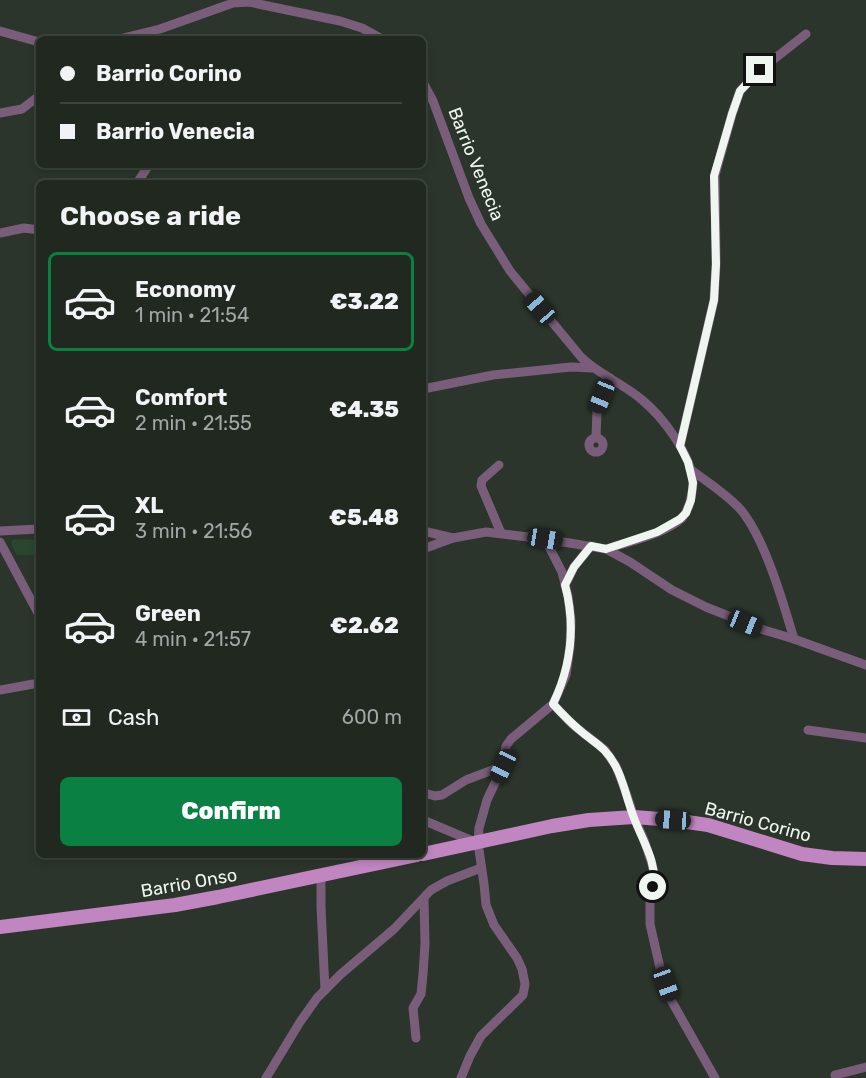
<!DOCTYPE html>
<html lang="en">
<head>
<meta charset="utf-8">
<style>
	:root { --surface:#202820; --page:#283029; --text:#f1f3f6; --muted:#a2a6a5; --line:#3d443e; --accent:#0b8043 }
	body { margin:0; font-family:Rubik,sans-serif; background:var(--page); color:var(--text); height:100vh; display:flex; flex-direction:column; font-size:22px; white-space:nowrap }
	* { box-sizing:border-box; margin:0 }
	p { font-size:20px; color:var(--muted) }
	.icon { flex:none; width:33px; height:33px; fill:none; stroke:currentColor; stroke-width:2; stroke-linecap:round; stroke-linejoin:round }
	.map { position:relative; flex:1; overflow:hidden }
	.sheet { position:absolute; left:36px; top:180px; width:390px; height:678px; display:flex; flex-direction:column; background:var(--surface); border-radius:9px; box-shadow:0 3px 9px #0003,0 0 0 2px var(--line) }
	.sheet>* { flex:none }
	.guide { position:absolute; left:36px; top:36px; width:390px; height:132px; border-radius:9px; box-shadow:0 3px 9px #0003,0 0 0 2px var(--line); display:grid; align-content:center; height:132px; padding:0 24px; background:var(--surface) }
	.end { position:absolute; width:27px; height:27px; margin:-14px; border:8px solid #eff6f0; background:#111; box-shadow:0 0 0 3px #111 }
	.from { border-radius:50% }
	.car { position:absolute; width:18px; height:36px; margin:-18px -9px; border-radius:8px; box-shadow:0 0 4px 2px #0007; background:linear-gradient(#222 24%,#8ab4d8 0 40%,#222 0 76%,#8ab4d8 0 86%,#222 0) }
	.guide b { display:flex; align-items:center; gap:21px; height:57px; font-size:22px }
	.guide b+b { border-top:2px solid var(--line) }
	.guide i { width:15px; height:15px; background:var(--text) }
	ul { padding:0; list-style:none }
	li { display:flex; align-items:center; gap:18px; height:99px; margin:0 12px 9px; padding:0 12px; border:3px solid transparent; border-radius:9px }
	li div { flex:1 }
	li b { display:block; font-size:22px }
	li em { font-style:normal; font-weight:800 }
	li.active { border-color:var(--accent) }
	li>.icon { width:54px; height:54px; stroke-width:1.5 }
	h2 { padding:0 24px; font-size:27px; line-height:72px }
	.pay { display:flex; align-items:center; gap:15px; height:66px; padding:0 24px; font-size:22px }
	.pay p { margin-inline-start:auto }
	.cta { display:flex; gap:12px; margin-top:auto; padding:12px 24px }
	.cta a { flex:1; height:69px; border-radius:9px; background:var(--accent); color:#fff; font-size:24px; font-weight:800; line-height:69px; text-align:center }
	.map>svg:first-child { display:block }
	.green { fill:#28472d }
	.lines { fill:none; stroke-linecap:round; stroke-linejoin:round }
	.street { stroke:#7a5d7a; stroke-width:9 }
	.primary { stroke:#c185c1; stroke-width:14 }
	.route { stroke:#eff6f0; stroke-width:8 }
	.labels { text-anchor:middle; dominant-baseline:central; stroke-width:4.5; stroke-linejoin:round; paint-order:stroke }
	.street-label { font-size:18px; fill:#eff6f0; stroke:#2b352b }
</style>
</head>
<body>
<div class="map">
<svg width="866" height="1078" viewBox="0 0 866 1078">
	<rect width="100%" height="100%" fill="#2b352b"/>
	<!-- green -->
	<path class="green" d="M 13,539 L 39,540 L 39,555 L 17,555 L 11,543 Z"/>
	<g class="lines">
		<!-- street -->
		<g class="street">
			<path d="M 0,31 L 39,42"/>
			<path d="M 119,39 L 160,29 L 233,3 L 249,2 L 340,21 L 362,28 L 382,39"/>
			<path d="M 423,82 L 433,101 L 469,198 L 481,224 L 510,271 L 581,357 C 598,374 622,383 641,399 C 662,416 692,455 693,483 C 693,488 692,493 691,497 C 690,504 687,512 682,518 C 665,534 628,542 606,549"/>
			<path d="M 0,113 L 22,109 L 39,96"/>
			<path d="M 137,183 L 149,165"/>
			<path d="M 0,233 L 24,228 L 39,230"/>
			<path d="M 423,389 L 493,375 L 571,367 L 592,368"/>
			<path d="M 596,437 L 597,409 L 610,378"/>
			<circle cx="596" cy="445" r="7"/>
			<path d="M 680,446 L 714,300 L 716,264 L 715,175 L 732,114 L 740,91 L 760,70 L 806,34"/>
			<path d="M 499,465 L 482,480 L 481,486 L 501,533"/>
			<path d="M 690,469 C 707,482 727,494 741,510 C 765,539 783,602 794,639"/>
			<path d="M 0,531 L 39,529"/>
			<path d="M 423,531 L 453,538"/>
			<path d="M 0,542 L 39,615"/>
			<path d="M 423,549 L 453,538 L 486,532 L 545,539 L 606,549 L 630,562 L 672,590 L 706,607 L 764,630 L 794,639 L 866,665"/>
			<path d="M 565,585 L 574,567 L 591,546"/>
			<path d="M 0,690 L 39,683"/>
			<path d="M 553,704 L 572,724 L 605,750 L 616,766 L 625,790 L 634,817 L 644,840 L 652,864 L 655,879 L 650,899 L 650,924 L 660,968 L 671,1000 L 715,1078"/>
			<path d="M 808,730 L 866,738"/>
			<path d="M 428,794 L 435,796 L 442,795 L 466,780 L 503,766"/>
			<path d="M 423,820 L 475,842"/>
			<path d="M 321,876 L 321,907 L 325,990"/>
			<path d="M 416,1038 L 413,1008 L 421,994 L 423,974 L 425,944 L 424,898"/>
			<path d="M 266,1078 L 300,1022 L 317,998 L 341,974 L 394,929 L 431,890 L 447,881 L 481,868"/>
			<path d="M 461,1078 L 470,1056 L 481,1036 L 523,995 L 525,984 L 522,969 L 517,958 L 494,925 L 486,905 L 484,884 L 478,843 L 479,828 L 487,800 L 503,766 L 506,746 L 511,739 L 553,704 L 566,675 L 570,646 L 571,621 L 568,596 L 562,572 L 545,539"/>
			<path d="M 836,1078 L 835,1075 L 866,1067"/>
		</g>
		<!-- primary -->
		<g class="primary">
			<path d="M 423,854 L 552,826 L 589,820 L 634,817 L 673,820 L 708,825 L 802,854 L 832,858 L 866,859"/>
			<path d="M 0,927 L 175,905 L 218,897 L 417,855"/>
		</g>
	</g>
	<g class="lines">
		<!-- route -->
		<path class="route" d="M 653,887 C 658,863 642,840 634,818 C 625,795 622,769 605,751 C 599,744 590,739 583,733 C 572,724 563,715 553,704 C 571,666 576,626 565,585 L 574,567 L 591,546 L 606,549 L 657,532 L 680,519 L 686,513 L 691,500 L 693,483 L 688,462 L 680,446 L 714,300 L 716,264 L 714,176 L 732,114 L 740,91 L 760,70"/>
	</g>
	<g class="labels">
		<!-- street labels -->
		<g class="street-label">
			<text transform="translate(476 164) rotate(68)">Barrio Venecia</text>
			<text transform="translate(758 822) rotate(15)">Barrio Corino</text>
			<text transform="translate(189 883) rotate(-10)">Barrio Onso</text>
		</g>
	</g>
</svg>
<i class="end from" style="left:653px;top:887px"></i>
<i class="end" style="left:760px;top:70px"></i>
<i class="car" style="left:540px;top:308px;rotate:319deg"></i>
<i class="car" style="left:602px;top:396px;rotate:202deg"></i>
<i class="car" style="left:545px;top:539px;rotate:99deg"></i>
<i class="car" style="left:745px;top:623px;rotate:112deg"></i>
<i class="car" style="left:503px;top:766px;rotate:205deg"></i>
<i class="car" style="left:673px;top:820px;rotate:274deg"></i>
<i class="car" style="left:666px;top:984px;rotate:160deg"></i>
<div class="guide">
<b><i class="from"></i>Barrio Corino</b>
<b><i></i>Barrio Venecia</b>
</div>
<section class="sheet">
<h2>Choose a ride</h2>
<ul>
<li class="active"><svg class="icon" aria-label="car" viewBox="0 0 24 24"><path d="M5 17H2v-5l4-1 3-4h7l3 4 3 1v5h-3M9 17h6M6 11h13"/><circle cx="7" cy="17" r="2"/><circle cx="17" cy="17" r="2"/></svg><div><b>Economy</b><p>1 min · 21:54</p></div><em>€3.22</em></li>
<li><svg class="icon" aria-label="car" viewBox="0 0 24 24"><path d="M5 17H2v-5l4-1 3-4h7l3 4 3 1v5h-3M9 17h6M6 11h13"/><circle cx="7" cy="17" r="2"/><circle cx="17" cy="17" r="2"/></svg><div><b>Comfort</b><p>2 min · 21:55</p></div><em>€4.35</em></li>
<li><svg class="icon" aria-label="car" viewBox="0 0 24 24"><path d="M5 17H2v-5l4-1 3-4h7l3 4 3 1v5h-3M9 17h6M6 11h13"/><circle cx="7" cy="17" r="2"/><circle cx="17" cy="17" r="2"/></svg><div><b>XL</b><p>3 min · 21:56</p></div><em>€5.48</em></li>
<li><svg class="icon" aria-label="car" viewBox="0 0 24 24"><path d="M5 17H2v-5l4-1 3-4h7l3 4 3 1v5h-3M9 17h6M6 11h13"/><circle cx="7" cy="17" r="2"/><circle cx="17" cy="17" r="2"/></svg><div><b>Green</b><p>4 min · 21:57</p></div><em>€2.62</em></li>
</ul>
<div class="pay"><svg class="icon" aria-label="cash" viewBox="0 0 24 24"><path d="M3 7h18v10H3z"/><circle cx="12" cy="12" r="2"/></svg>Cash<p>600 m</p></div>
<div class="cta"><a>Confirm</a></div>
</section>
</div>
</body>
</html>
